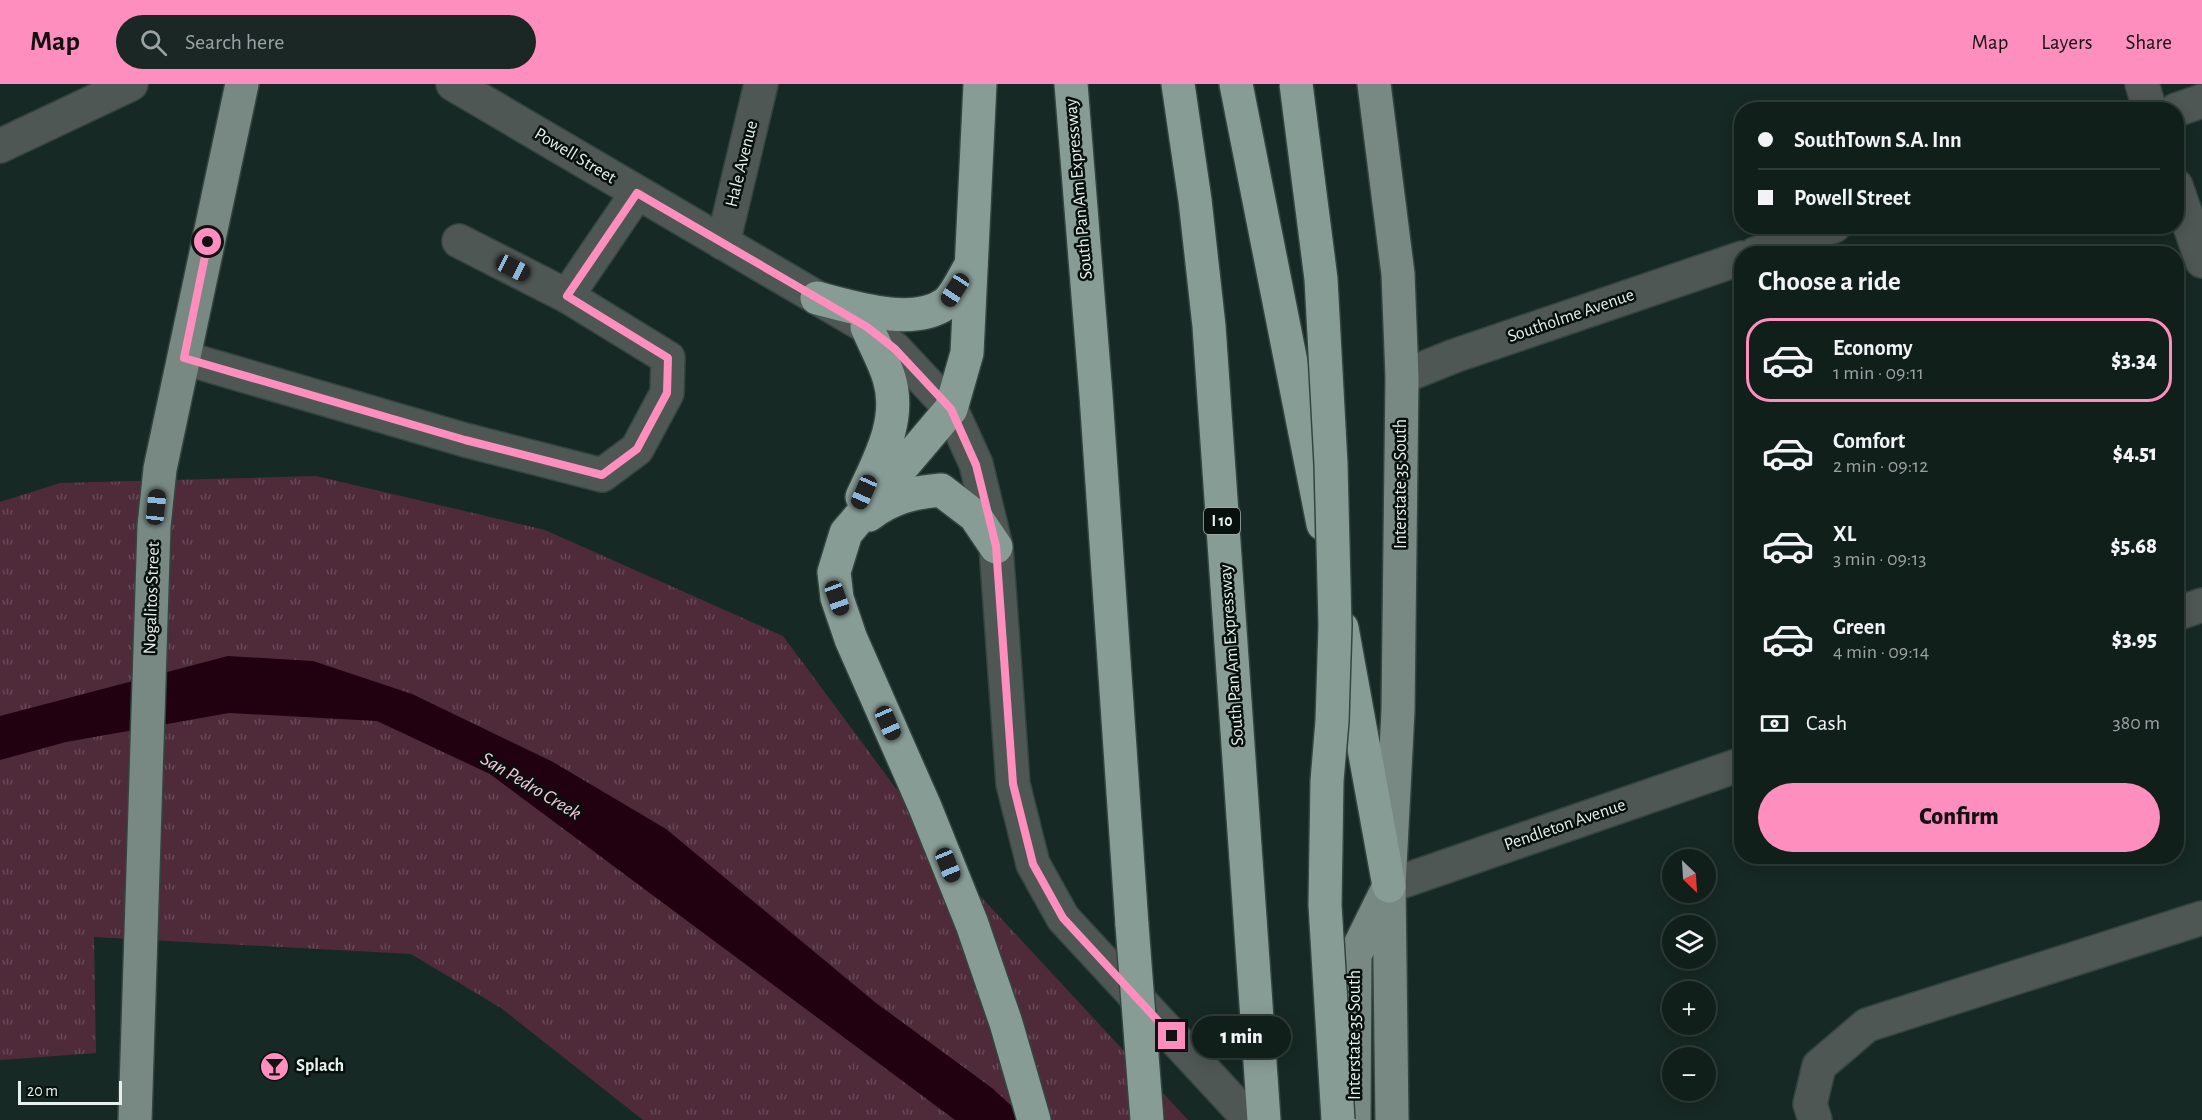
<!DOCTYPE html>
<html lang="en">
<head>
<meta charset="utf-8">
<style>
	:root { --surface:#111f1b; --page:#1a2724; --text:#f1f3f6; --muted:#9ca2a3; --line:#303d3a; --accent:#fe8ebd }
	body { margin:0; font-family:"Alegreya Sans",sans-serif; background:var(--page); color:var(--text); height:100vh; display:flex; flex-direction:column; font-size:22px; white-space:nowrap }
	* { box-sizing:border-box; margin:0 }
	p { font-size:20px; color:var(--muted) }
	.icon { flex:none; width:33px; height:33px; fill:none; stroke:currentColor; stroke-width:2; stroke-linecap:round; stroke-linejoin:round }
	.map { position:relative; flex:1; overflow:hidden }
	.panel { position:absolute; left:1734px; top:162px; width:450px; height:618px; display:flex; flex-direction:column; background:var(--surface); border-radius:24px; box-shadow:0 3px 15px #0003,0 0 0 2px var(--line) }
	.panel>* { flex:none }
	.guide { position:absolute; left:1734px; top:18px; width:450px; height:132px; border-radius:24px; box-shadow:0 3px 15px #0003,0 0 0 2px var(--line); display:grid; align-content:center; height:132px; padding:0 24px; background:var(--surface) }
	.needle { width:39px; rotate:155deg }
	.fabs { position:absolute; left:1662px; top:765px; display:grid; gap:12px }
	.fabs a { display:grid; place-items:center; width:54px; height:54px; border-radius:50%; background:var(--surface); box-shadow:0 3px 15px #0003,0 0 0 2px var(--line); font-size:30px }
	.scale { position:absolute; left:18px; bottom:15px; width:104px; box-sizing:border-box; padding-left:6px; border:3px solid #e6f1ed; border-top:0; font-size:16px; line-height:21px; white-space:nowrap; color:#e6f1ed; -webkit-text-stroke:4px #08100e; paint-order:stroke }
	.end { position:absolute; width:27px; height:27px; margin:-14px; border:8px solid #fe8ebd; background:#111; box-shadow:0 0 0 3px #111 }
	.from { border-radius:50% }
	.bubble { position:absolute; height:42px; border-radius:21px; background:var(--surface); box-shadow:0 3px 15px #0003,0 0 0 2px var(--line); font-size:20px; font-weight:800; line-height:42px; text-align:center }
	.car { position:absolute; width:18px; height:36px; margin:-18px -9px; border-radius:8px; box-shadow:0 0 4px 2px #0007; background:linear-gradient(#222 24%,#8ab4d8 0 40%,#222 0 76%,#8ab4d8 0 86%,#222 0) }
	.guide b { display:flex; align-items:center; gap:21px; height:57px; font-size:22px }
	.guide b+b { border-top:2px solid var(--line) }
	.guide i { width:15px; height:15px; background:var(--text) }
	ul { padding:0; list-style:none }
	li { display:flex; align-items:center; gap:18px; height:84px; margin:0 12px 9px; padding:0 12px; border:3px solid transparent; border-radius:24px }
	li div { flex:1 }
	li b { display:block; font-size:22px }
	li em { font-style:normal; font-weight:800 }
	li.current { border-color:var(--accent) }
	li>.icon { width:54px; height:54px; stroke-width:1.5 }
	h2 { padding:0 24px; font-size:27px; line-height:72px }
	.pay { display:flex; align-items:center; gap:15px; height:66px; padding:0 24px; font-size:22px }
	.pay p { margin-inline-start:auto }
	.cta { display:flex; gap:12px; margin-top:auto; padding:12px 24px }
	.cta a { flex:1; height:69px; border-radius:36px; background:var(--accent); color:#111; font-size:24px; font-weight:800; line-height:69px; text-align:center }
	header { display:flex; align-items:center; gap:36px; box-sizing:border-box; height:84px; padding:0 30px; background:var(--accent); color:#111 }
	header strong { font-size:28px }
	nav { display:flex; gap:33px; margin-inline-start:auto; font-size:21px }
	.search { width:420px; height:54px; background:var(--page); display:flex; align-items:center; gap:15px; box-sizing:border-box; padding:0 21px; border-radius:33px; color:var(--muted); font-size:22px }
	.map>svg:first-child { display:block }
	.grass { fill:url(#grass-tufts) }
	.water { fill:#210010 }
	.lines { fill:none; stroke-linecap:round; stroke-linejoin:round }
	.minor-casing { stroke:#344540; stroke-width:36 }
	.major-casing { stroke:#344540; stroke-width:36 }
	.highway-casing { stroke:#344540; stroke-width:36 }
	.minor { stroke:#4f5754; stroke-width:33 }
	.major { stroke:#788983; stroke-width:33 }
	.highway { stroke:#889c96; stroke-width:33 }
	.highway-bridge-casing { stroke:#344540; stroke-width:36; stroke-linecap:butt }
	.highway-bridge { stroke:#889c96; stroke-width:33 }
	.route { stroke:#fe8ebd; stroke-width:8 }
	.labels { text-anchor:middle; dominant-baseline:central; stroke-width:5; stroke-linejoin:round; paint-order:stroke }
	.shield { fill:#08100e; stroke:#a3aeaa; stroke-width:1.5 }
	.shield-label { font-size:16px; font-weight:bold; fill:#e6f1ed }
	.street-label { font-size:18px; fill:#e6f1ed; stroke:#08100e }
	.poi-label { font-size:18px; font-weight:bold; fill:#e6f1ed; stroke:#08100e; text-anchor:start }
	.water-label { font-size:20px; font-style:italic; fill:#f7c7d9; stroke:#08100e }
</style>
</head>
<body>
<header>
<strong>Map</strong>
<div class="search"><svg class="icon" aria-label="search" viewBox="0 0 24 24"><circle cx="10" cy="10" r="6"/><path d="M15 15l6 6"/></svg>Search here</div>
<nav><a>Map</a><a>Layers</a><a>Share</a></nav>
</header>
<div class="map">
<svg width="2202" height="1036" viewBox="0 0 2202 1036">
	<defs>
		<pattern id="grass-tufts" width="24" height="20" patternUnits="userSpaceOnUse" patternTransform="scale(1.5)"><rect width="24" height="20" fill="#4f2b3a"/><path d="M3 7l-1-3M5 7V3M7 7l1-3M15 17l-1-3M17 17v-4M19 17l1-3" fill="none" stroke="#684a57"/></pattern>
	</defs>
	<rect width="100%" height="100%" fill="#172924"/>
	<!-- grass -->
	<path class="grass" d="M 316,392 L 545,446 L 783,552 L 958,788 L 1188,1036 L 643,1036 L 501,924 L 411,870 L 94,853 L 96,969 L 0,976 L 0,418 L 60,399 Z"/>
	<!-- water -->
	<path class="water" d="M 228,572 L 313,577 L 412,610 L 553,678 L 666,745 L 876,919 L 992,1004 L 1027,1036 L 955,1036 L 490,690 L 377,637 L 229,629 L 66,658 L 0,676 L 0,632 Z"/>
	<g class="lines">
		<defs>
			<g id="minor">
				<path d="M 453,0 L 867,243 L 895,265 L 951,325 L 976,380 L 996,463 L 1013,700 L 1033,780 L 1063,834 L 1250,1036"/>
				<path d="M 2142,0 L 2150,26"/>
				<path d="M 2176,26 L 2202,17"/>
				<path d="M 0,62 L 131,0"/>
				<path d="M 2176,102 L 2202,177"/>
				<path d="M 459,157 L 567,212"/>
				<path d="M 723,159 L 761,0"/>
				<path d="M 1755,170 L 1834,142"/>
				<path d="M 184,274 L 465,356 L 602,391 L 637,365 L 667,309 L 668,274 L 567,212 L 637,109"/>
				<path d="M 1402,293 L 1454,272 L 1742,174"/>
				<path d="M 2176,530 L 2202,521"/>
				<path d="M 1389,802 L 1742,680"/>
				<path d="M 1815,1036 L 1810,1020 L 1819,982 L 1867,941 L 2202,834"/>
			</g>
			<g id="major">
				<path d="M 1374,0 L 1398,190 L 1402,293 L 1398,627 L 1389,802 L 1392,1036"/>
				<path d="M 135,1036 L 154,442 L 160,385 L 242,0"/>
				<path d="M 1354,1036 L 1355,871 L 1387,806"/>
			</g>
			<g id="highway">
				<path d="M 980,0 L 967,269 L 951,325 L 846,449 L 834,488 L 837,514 L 851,555 L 925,723 L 972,840 L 1006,939 L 1034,1036"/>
				<path d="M 1071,0 L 1096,311 L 1132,841"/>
				<path d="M 1178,0 L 1195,116 L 1209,242 L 1264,1036"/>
				<path d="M 1236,0 L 1323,440"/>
				<path d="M 817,214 C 852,223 912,243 945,220 C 955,213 964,192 971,181"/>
				<path d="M 862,413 C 879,376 902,336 889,294 C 884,277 874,260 867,243"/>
				<path d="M 869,431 C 891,414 914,408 941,406 L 975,432 L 996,463"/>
				<path d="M 1342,544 L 1389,802"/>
			</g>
		</defs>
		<!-- minor casing -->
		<use href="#minor" class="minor-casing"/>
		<!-- major casing -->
		<use href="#major" class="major-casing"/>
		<!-- highway casing -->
		<use href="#highway" class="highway-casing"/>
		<!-- minor -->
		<use href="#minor" class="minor"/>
		<!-- major -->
		<use href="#major" class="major"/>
		<!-- highway -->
		<use href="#highway" class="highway"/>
		<defs>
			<g id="highway-bridge">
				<path d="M 1296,0 L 1321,195 L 1331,380 L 1335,541 L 1332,637 L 1327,697 L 1325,821 L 1338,1036"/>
				<path d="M 1132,841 L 1147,1036"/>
			</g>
		</defs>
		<!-- highway-bridge casing -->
		<use href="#highway-bridge" class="highway-bridge-casing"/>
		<!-- highway-bridge -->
		<use href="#highway-bridge" class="highway-bridge"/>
	</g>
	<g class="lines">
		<!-- route -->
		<path class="route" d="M 208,158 L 184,274 L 465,356 L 602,391 L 637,365 L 667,309 L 668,274 L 567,212 L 637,109 L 867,243 L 895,265 L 951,325 L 976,381 L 996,462 L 1013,700 L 1033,780 L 1063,834 L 1172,952"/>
	</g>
	<!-- icons -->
	<defs>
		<symbol id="bar-disc" viewBox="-11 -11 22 22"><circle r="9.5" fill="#fe8ebd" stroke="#08100e"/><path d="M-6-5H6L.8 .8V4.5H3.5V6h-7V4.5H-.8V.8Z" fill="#111"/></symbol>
	</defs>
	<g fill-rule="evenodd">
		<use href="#bar-disc" x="258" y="966" width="33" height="33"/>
	</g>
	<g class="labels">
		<!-- shield labels -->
		<rect class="shield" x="1204" y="424" width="36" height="26" rx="4.5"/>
		<g class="shield-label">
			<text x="1222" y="437">I 10</text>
		</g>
		<!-- street labels -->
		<g class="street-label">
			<text transform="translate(575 72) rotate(31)">Powell Street</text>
			<text transform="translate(742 80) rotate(-76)">Hale Avenue</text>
			<text transform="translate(1079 105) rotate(-95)">South Pan Am Expressway</text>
			<text transform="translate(1571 232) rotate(-19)">Southolme Avenue</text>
			<text transform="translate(1401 400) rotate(-90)">Interstate 35 South</text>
			<text transform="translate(152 514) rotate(-88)">Nogalitos Street</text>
			<text transform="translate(1232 571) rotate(-94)">South Pan Am Expressway</text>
			<text transform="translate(1565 741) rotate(-19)">Pendleton Avenue</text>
			<text transform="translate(1355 951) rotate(-90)">Interstate 35 South</text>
		</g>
		<!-- poi labels -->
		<g class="poi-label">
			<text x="296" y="982">Splach</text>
		</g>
		<!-- water labels -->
		<g class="water-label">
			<text transform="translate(531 702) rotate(31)">San Pedro Creek</text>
		</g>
	</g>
</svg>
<div class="fabs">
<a><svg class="needle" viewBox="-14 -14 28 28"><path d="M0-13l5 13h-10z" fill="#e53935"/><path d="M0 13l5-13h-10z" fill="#9ca2a3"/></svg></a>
<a><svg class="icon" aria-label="layers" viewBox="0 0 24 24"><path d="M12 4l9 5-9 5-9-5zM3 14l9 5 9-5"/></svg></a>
<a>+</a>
<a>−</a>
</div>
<div class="scale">20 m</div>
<i class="end from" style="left:208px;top:158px"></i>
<i class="end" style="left:1172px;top:952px"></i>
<div class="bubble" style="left:1192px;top:932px;width:99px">1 min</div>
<i class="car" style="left:513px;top:184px;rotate:117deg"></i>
<i class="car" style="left:955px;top:206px;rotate:213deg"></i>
<i class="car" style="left:864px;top:408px;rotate:204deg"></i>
<i class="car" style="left:156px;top:423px;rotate:6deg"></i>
<i class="car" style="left:837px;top:514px;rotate:160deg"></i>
<i class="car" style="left:888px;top:639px;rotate:156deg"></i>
<i class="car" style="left:948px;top:781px;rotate:158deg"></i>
<div class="guide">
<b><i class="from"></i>SouthTown S.A. Inn</b>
<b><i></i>Powell Street</b>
</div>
<section class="panel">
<h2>Choose a ride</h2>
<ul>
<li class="current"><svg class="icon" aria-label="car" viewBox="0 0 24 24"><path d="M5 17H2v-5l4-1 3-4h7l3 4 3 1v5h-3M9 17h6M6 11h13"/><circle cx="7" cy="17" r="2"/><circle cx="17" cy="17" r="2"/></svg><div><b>Economy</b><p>1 min · 09:11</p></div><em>$3.34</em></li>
<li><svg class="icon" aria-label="car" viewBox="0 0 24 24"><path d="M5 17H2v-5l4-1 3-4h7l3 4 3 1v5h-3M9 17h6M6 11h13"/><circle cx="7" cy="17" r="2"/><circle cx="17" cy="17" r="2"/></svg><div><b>Comfort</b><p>2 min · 09:12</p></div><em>$4.51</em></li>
<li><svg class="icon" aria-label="car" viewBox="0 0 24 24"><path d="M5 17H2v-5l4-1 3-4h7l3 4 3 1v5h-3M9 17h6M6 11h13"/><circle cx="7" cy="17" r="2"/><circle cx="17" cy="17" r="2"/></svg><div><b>XL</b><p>3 min · 09:13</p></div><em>$5.68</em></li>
<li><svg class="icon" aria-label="car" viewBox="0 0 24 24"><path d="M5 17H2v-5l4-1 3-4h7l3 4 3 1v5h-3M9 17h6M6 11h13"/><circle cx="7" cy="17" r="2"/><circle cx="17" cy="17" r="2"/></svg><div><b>Green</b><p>4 min · 09:14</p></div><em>$3.95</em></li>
</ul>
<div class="pay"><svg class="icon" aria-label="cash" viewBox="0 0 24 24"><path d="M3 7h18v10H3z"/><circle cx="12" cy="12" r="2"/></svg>Cash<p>380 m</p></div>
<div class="cta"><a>Confirm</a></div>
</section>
</div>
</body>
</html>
